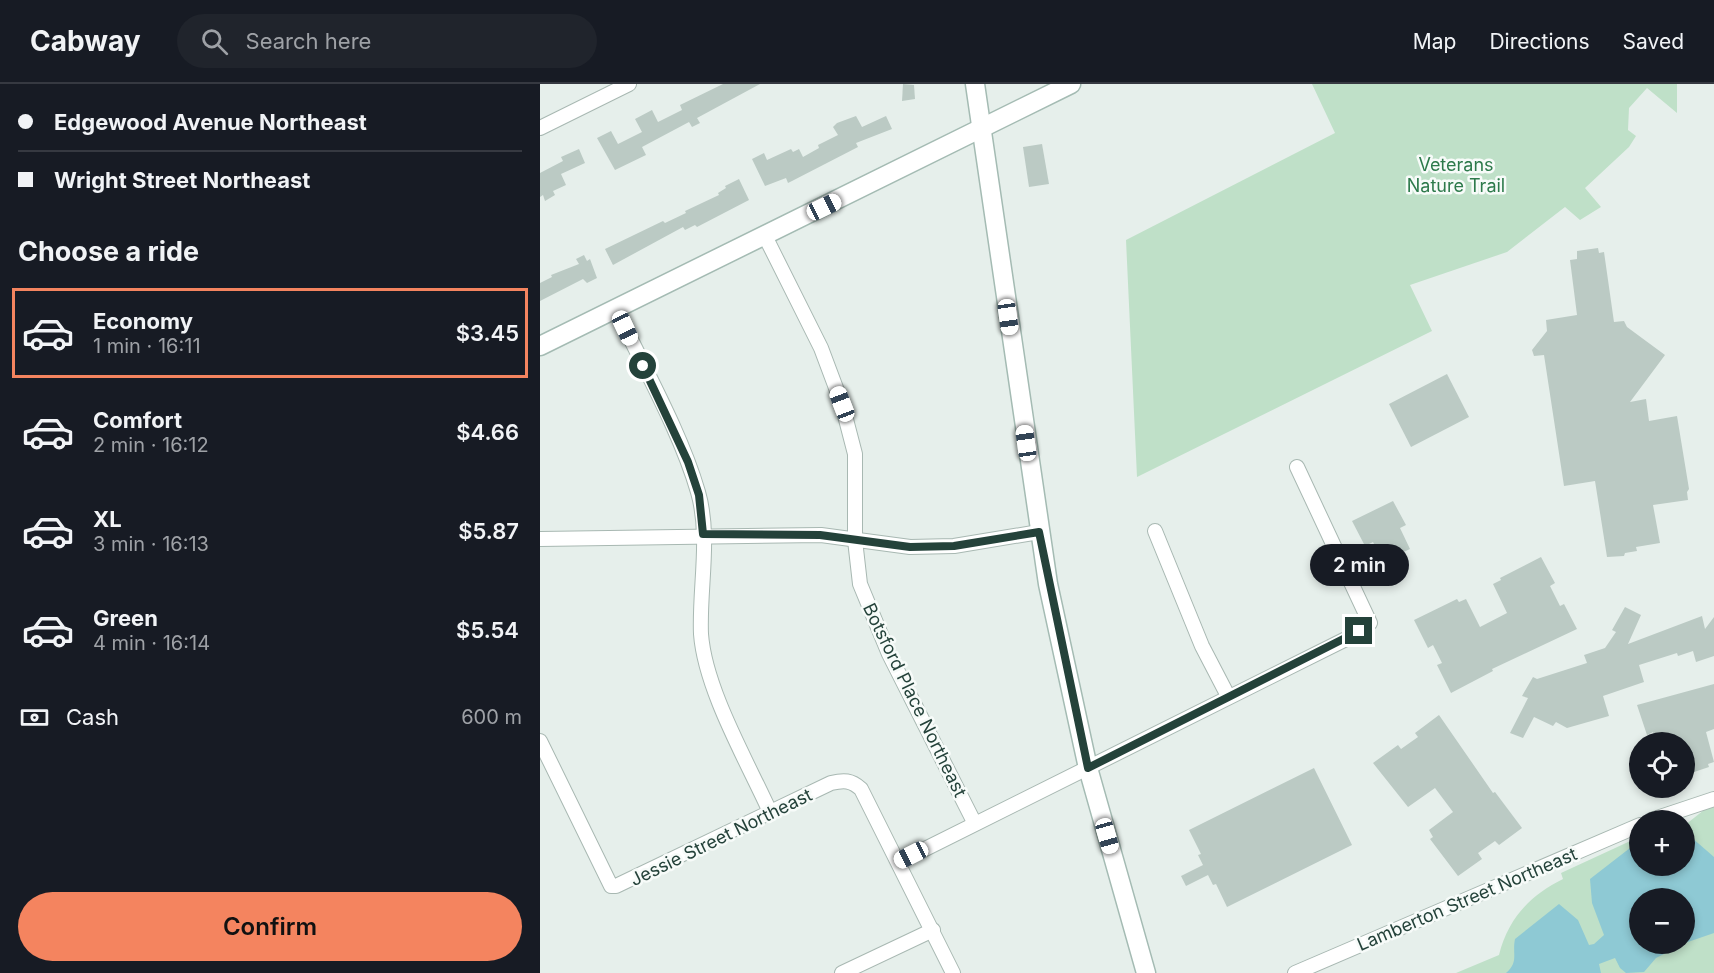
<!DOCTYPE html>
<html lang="en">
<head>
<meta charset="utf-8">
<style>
	:root { --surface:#171b24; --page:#20242c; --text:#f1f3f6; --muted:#9ea1a6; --line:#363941; --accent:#f4845f }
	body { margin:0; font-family:Inter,sans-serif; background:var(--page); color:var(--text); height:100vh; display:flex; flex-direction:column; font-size:22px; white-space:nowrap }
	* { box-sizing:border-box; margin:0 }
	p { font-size:20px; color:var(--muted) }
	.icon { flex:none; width:33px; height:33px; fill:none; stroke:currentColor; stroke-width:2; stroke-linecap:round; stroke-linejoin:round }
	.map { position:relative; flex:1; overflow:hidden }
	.panel { display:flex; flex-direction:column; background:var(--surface); width:540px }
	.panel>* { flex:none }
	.hud { display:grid; align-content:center; height:132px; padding:0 18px; background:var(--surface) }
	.controls { position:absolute; left:1089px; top:648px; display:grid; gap:12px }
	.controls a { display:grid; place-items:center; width:66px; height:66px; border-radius:50%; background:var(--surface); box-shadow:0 3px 9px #0003; font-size:30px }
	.end { position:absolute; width:27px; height:27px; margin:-14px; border:8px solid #24423a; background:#fff; box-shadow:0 0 0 3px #fff }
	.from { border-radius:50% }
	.bubble { position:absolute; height:42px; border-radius:21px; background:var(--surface); box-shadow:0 3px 9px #0003; font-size:20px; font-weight:600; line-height:42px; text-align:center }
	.car { position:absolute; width:18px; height:36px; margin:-18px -9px; border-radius:8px; box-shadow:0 0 4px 2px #0007; background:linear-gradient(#fff 24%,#345 0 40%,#fff 0 76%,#345 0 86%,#fff 0) }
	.hud b { display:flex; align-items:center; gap:21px; height:57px; font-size:22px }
	.hud b+b { border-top:2px solid var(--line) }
	.hud i { width:15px; height:15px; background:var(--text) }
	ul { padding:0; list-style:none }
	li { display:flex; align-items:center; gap:18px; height:90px; margin:0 12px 9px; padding:0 6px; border:3px solid transparent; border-radius:0px }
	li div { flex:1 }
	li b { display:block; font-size:22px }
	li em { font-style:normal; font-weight:600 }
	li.selected { border-color:var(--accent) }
	li>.icon { width:54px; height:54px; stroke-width:1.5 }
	h2 { padding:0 18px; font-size:27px; line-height:72px }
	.pay { display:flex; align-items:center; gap:15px; height:66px; padding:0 18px; font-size:22px }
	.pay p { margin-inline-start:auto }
	.cta { display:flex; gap:12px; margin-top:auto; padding:12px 18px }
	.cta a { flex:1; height:69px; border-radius:36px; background:var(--accent); color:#111; font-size:24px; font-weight:600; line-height:69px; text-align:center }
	header { display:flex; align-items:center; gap:36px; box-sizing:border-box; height:84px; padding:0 30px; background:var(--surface); border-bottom:2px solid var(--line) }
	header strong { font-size:28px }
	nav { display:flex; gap:33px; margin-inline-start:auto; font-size:21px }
	.search { width:420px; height:54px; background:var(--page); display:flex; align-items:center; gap:15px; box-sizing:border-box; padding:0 21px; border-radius:33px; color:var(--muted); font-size:22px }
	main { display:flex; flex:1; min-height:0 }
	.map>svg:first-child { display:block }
	.green { fill:#bfe0c8; fill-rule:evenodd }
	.water { fill:#8ec9d4 }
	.building { fill:#bbcac4 }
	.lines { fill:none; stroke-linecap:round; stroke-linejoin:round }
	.street-casing { stroke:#a8b8b2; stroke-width:16 }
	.secondary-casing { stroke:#a4bbb3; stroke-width:21 }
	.street { stroke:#fff; stroke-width:14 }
	.secondary { stroke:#fff; stroke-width:18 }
	.route { stroke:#24423a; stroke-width:8 }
	.labels { text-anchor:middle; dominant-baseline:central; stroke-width:5; stroke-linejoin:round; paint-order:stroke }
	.park-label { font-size:18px; fill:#2d7a4b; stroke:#f7fbf9 }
	.street-label { font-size:18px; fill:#24423a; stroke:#f7fbf9 }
</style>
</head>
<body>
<header>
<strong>Cabway</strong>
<div class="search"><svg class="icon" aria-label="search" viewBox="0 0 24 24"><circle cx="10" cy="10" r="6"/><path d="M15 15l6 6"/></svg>Search here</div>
<nav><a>Map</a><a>Directions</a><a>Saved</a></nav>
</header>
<main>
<section class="panel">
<div class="hud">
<b><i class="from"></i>Edgewood Avenue Northeast</b>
<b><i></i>Wright Street Northeast</b>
</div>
<h2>Choose a ride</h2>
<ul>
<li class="selected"><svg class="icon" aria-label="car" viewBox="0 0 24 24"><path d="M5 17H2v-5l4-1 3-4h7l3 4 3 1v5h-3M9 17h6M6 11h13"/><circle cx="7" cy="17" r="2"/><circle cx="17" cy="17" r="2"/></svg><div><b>Economy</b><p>1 min · 16:11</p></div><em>$3.45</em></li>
<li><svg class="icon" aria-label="car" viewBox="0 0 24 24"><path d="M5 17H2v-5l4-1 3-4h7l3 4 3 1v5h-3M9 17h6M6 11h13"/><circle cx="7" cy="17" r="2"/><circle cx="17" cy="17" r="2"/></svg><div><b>Comfort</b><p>2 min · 16:12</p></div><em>$4.66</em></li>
<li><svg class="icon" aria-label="car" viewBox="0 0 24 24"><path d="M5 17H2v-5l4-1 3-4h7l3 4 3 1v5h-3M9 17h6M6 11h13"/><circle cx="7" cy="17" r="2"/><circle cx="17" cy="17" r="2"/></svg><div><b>XL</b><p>3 min · 16:13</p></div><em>$5.87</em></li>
<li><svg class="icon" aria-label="car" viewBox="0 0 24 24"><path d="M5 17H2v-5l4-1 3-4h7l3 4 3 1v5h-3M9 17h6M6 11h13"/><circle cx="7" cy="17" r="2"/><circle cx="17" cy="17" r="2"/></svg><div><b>Green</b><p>4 min · 16:14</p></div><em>$5.54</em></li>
</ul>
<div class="pay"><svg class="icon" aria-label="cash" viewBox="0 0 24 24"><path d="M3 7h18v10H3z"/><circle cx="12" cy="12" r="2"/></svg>Cash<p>600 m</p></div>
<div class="cta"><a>Confirm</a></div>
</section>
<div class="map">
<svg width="1174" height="889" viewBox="0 0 1174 889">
	<rect width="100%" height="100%" fill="#e6efeb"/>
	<!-- green -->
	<g class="green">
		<path d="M 772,0 L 1137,0 L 1137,29 L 1107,4 L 1089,24 L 1088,46 L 1096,52 L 1089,63 L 1045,104 L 1061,123 L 1040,136 L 1025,123 L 967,168 L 870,201 L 892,247 L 597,393 L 586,156 L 795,49 Z"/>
		<path d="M 1174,723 L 1174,889 L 916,889 L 959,871 C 968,835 990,811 1023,795 L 1021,789 L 1099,753 L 1100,782 L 1144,782 L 1145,741 L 1164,726 ZM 1100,814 L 1144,814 L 1144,860 L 1100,860 Z"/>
	</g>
	<!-- water -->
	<path class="water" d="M 1145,753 L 1151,753 L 1174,773 L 1174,849 L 1145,859 L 1144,814 L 1100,814 L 1100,860 L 1144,860 L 1116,874 L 1104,888 L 1086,889 L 1080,884 L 1075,874 L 1059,880 L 1061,889 L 966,889 C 979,878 972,870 975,855 L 1019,820 L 1038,836 L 1049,861 L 1054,860 L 1064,851 L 1052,819 L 1050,795 L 1099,757 L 1100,782 L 1144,782 Z"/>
	<!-- building -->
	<g class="building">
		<path d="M 183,0 L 220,0 L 157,34 L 160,39 L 152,43 L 149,38 L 102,63 L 106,71 L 75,86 L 57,54 L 71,47 L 78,60 L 102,48 L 95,35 L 112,26 L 118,38 L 142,26 L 140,21 Z"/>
		<path d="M 363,0 L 374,1 L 375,15 L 362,17 Z"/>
		<path d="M 316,32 L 322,43 L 346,32 L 352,45 L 316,59 L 318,63 L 252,97 L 248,99 L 246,94 L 225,102 L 212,75 L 224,69 L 227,76 L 251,65 L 253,68 L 259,65 L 263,73 L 279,64 L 278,61 L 298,51 L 293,43 L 297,39 Z"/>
		<path d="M 502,60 L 509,100 L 489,103 L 483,63 Z"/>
		<path d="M 39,65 L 45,79 L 21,90 L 26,101 L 13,107 L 15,111 L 5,117 L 3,111 L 0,113 L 0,89 L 23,77 L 21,73 Z"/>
		<path d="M 199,95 L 209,116 L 157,143 L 155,141 L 145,146 L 143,143 L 73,181 L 65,165 L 123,137 L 125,139 L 146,129 L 145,127 L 179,111 L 178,109 L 186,104 L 185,102 Z"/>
		<path d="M 1058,164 L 1059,169 L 1064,168 L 1074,238 L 1084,237 L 1087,243 L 1125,271 L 1090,318 L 1106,315 L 1109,337 L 1137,332 L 1149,405 L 1147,408 L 1148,416 L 1113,421 L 1120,459 L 1096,463 L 1097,467 L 1085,469 L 1084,472 L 1067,473 L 1055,397 L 1024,402 L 1004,271 L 994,272 L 992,266 L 1007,247 L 1006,236 L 1037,231 L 1030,176 L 1037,175 L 1037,167 Z"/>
		<path d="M 44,171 L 47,177 L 50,175 L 57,194 L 47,199 L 43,195 L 0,217 L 0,199 L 12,193 L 11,191 L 39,180 L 36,175 Z"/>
		<path d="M 907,290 L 929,333 L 871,363 L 849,320 Z"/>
		<path d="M 853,417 L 866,441 L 860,444 L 870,465 L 843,478 L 833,458 L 825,462 L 812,437 Z"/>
		<path d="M 1001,473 L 1015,499 L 1010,502 L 1020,522 L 1024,520 L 1037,545 L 952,585 L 953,587 L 911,609 L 897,581 L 902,579 L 893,561 L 888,564 L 874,536 L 917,515 L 919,518 L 926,515 L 940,543 L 967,529 L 953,500 L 961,496 L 960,494 Z"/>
		<path d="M 1085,523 L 1101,531 L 1088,560 L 1162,532 L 1165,545 L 1174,533 L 1174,572 L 1156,578 L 1153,567 L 1138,572 L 1137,569 L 1099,581 L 1104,598 L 1063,612 L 1069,632 L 1027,644 L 1016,638 L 1013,642 L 994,633 L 983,654 L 970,649 L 988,614 L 982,612 L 993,593 L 997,595 L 1047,579 L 1044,571 L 1065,564 L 1076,548 L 1072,546 Z"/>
		<path d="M 1174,600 L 1174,645 L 1166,648 L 1174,678 L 1168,680 L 1169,683 L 1148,690 L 1144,688 L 1144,658 L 1116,658 L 1113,648 L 1107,651 L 1097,621 Z"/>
		<path d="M 899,631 L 953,709 L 955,708 L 982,744 L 959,761 L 955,757 L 938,769 L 942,775 L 918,792 L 890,755 L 893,753 L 889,746 L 913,728 L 895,704 L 868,723 L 833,679 L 858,661 L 861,665 L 878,653 L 875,649 Z"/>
		<path d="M 774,684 L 812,761 L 687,823 L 676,800 L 673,801 L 668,791 L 646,802 L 641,792 L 663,781 L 658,771 L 661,770 L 649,746 Z"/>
	</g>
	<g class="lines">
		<defs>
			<g id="street">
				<path d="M 0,44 L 89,0"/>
				<path d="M 225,152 L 281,264 L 302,320 L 315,370 L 315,456 L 320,500 L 349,570 L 434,738"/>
				<path d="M 76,225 C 103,282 141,349 158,408 C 171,453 159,504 161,550 C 165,605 207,677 230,728"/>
				<path d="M 615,447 L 662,562 L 688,612"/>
				<path d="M 0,455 L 281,451 L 370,463 L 414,462 L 499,448"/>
				<path d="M 0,657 L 71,802 L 76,802 L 291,699 C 304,696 311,696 321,705 L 413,889"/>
				<path d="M 1111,736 L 1174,715"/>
				<path d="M 359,778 L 808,554 L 830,539 L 757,383"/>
				<path d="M 302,889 L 393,846"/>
				<path d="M 755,889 L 1100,741"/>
			</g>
			<g id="secondary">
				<path d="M 435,0 L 508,500 L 548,684 L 606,889"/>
				<path d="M 0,262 L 531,0"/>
			</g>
		</defs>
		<!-- street casing -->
		<use href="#street" class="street-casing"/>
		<!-- secondary casing -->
		<use href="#secondary" class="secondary-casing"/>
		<!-- street -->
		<use href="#street" class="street"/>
		<!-- secondary -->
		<use href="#secondary" class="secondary"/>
	</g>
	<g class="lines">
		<!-- route -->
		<path class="route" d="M 103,282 L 148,378 L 159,411 L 163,450 L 280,451 L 370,463 L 414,462 L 499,448 L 548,684 L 819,547"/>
	</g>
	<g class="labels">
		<!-- park labels -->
		<g class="park-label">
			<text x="916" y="80">Veterans<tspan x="916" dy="21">Nature Trail</tspan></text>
		</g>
		<!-- street labels -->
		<g class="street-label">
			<text transform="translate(375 616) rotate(64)">Botsford Place Northeast</text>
			<text transform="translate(181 753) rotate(-26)">Jessie Street Northeast</text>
			<text transform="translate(927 815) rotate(-23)">Lamberton Street Northeast</text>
		</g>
	</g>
</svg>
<div class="controls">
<a><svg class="icon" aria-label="locate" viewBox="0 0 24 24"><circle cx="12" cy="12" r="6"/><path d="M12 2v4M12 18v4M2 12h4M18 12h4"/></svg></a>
<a>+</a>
<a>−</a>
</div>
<i class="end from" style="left:103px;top:282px"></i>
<i class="end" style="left:819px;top:547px"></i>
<div class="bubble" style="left:770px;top:460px;width:99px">2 min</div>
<i class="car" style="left:284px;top:123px;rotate:64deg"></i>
<i class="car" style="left:468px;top:233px;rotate:172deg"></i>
<i class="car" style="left:85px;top:244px;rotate:155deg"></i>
<i class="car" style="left:302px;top:320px;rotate:339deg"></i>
<i class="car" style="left:486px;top:359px;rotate:352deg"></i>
<i class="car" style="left:567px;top:752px;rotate:164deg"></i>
<i class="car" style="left:371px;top:771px;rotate:243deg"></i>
</div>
</main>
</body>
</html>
